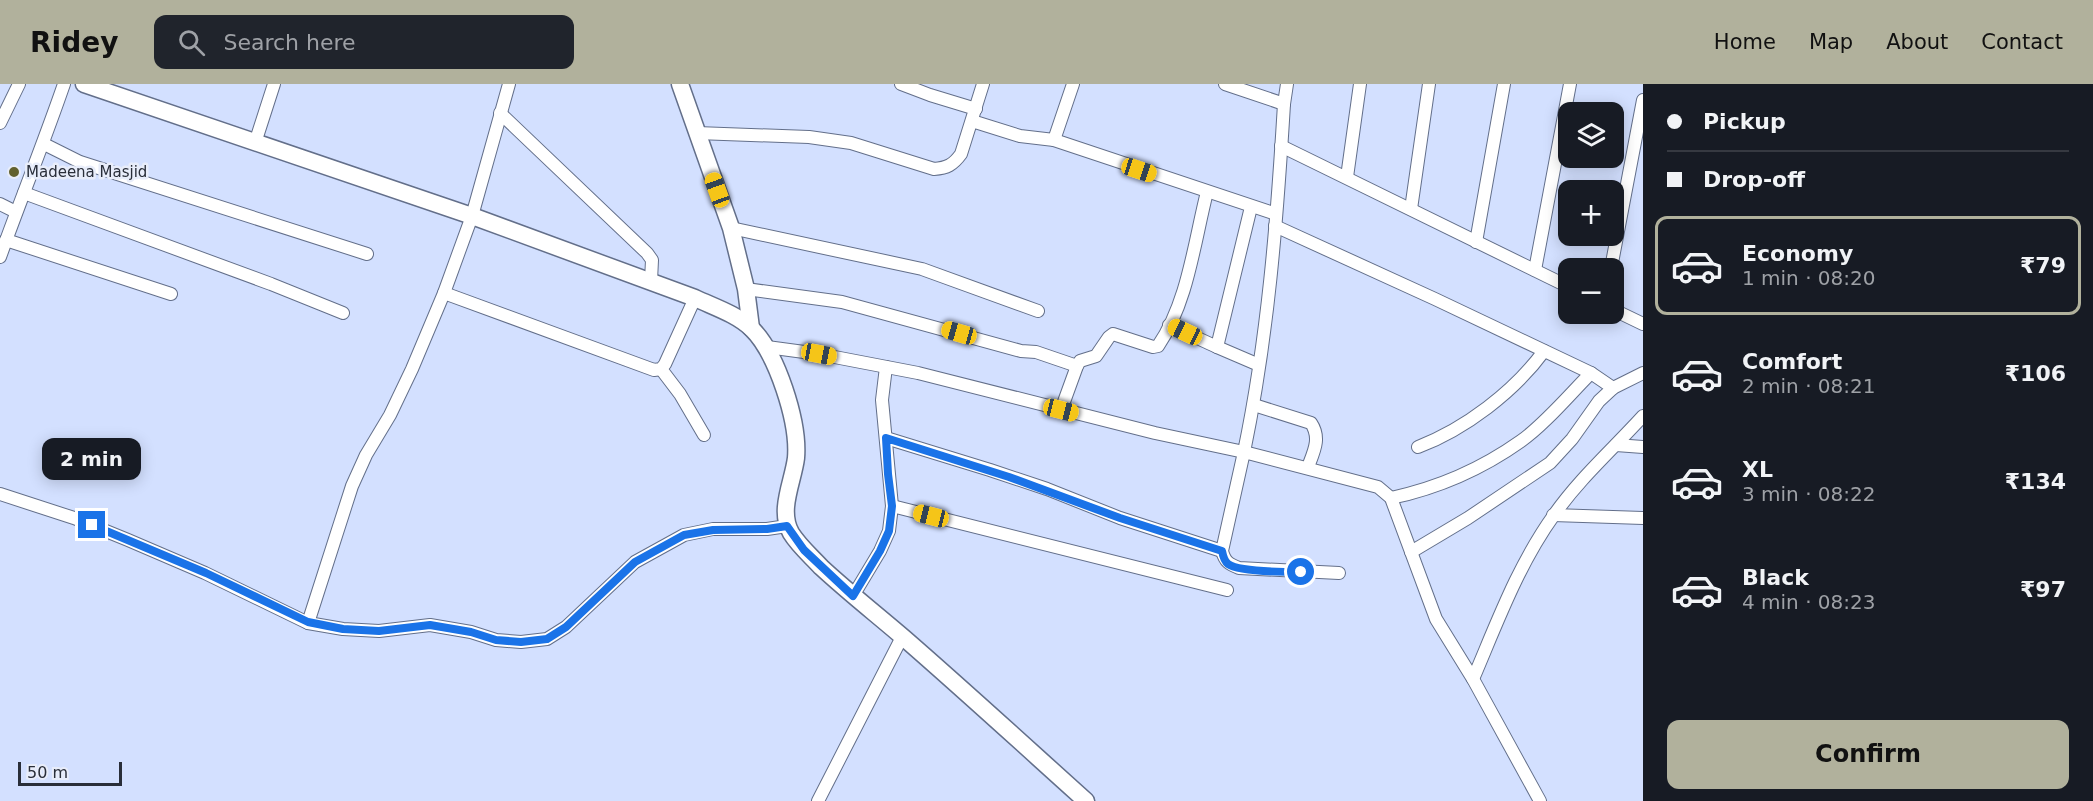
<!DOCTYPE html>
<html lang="en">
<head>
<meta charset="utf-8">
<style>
	:root { --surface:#171b24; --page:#20242c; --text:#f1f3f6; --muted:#9ea1a6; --line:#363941; --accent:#b1b19c }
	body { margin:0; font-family:"DejaVu Sans",sans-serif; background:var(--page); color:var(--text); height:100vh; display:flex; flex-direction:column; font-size:22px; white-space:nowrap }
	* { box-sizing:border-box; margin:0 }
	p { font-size:20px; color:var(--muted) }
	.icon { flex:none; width:33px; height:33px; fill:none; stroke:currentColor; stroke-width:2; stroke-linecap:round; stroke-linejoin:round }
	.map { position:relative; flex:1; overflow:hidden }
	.sheet { display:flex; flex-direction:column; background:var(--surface); width:450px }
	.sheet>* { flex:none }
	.banner { display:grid; align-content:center; height:132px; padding:0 24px; background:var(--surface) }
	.tools { position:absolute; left:1558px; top:18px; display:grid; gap:12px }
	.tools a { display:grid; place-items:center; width:66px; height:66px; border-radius:12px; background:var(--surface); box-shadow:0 3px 15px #0003; font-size:30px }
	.scale { position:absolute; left:18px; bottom:15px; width:104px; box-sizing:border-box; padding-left:6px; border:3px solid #292e39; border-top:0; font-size:16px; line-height:21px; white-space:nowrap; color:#292e39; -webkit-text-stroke:4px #e8edfa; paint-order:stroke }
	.end { position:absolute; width:27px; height:27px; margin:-14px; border:8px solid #1a73e8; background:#fff; box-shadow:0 0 0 3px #fff }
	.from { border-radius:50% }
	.bubble { position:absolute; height:42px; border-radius:12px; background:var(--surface); box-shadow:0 3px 15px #0003; font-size:20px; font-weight:700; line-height:42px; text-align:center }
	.car { position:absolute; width:18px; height:36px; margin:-18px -9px; border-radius:8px; box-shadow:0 0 4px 2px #0007; background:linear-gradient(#f5c518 24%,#345 0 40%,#f5c518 0 76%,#345 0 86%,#f5c518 0) }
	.banner b { display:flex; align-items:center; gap:21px; height:57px; font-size:22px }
	.banner b+b { border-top:2px solid var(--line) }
	.banner i { width:15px; height:15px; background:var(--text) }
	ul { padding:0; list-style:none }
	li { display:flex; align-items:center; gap:18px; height:99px; margin:0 12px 9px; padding:0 12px; border:3px solid transparent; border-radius:12px }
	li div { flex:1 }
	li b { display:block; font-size:22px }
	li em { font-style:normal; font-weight:700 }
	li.active { border-color:var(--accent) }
	li>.icon { width:54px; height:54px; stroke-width:1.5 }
	.action { display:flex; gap:12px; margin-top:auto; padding:12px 24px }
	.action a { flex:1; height:69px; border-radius:12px; background:var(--accent); color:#111; font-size:24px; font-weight:700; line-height:69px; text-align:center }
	header { display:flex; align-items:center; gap:36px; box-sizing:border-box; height:84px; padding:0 30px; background:var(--accent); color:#111 }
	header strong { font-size:28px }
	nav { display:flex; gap:33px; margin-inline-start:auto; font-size:21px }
	.search { width:420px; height:54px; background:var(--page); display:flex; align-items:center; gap:15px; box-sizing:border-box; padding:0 21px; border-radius:12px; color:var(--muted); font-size:22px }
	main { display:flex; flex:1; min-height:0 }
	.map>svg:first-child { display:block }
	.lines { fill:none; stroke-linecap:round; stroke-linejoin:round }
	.street-casing { stroke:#636f8a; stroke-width:14 }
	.secondary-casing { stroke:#636f8a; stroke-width:19 }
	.street { stroke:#fff; stroke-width:12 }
	.secondary { stroke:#fff; stroke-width:16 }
	.route { stroke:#1a73e8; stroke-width:8 }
	.poi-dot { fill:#62612e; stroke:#e8edfa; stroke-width:2 }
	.labels { text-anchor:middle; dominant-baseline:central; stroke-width:5; stroke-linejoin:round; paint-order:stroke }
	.poi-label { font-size:15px; fill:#292e39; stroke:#e8edfa; text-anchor:start }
</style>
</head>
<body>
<header>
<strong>Ridey</strong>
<div class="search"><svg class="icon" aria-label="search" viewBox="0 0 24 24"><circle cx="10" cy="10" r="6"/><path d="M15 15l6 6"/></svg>Search here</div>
<nav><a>Home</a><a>Map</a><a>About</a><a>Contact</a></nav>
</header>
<main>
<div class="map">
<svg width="1643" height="717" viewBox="0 0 1643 717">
	<rect width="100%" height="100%" fill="#d3e0ff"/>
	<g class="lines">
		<defs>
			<g id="street">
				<path d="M 901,0 L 930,11 L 976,25"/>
				<path d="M 1225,0 L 1284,20"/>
				<path d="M 500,29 L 647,169 L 652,176 L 651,197"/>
				<path d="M 972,37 L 1020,52 L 1054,56 L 1276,130"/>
				<path d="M 0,39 L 19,0"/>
				<path d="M 697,49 L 809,53 L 851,59 L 934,85 C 947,84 953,81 961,70 L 983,0"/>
				<path d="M 1054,56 L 1073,0"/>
				<path d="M 255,59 L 274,0"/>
				<path d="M 44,60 L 80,78 L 367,170"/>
				<path d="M 1281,62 L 1569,203"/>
				<path d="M 1347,93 L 1360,0"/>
				<path d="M 24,109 L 271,200 L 343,229"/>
				<path d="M 0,120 L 16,128"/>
				<path d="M 1411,125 L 1429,0"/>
				<path d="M 1275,142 L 1435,215 L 1591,289 L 1613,304"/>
				<path d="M 731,144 L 922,185 L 1038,227"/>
				<path d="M 6,156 L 171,210"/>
				<path d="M 1476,158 L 1504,0"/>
				<path d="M 0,173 C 21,115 44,58 64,0"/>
				<path d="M 1611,184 L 1643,16"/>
				<path d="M 1535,186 L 1570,0"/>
				<path d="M 746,205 L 842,218 L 1021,267 L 1036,268 L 1077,282"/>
				<path d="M 444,209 L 654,286 L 661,285 L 665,280 L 695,214"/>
				<path d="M 1614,226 L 1643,240"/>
				<path d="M 1169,241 L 1217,263 L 1251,123"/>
				<path d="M 767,263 L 819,270 L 918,289 L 1155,349 L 1244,368 C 1268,253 1277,137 1284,20 L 1287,0"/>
				<path d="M 1217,263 L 1259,281"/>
				<path d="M 661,285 L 680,310 L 704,351"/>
				<path d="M 1254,321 L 1311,339 C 1321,354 1314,367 1308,383"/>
				<path d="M 1061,326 L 1077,282 L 1080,277 L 1096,272 L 1109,253 L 1113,250 L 1153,263 L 1158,262 C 1188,218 1194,159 1207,108"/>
				<path d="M 886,354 L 990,386 L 1047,405 L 1120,434 L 1222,467"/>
				<path d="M 1616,361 L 1643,363"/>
				<path d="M 1418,363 C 1465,345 1514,308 1544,267"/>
				<path d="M 0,410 L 74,434 L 128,456 L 205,489 L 308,539 L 343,545 L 379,547 L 430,541 L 471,548 L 496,556 L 521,558 L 547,555 L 566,543 L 635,478 L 684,451 L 713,445 L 767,445 L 787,442"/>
				<path d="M 1391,414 C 1438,404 1483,384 1521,357 C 1545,340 1570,310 1591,289"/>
				<path d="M 892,422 L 1227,506"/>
				<path d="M 1553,431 L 1643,434"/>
				<path d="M 1411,468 L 1468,434 L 1550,379 L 1572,355 L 1599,317 L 1613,304 L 1643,289"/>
				<path d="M 1339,489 L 1239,484 C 1229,480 1225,478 1222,467 L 1244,368 L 1378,403 L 1391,414 L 1436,535 L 1473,595 L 1540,717"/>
				<path d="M 853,512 L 880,467 L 889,447 L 892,422 L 882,316 L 886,283"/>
				<path d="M 308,539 L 352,402 L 366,371 L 390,331 L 412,285 L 444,209 L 472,132 L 509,0"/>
				<path d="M 1473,595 C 1497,539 1518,481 1554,431 C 1579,395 1613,365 1643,332"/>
				<path d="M 818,717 L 902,553"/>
			</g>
			<g id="secondary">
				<path d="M 84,0 L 472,132 L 695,214 C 714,223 736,230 751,244 C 777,269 799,338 796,374 C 793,398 778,426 791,449 C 799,462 811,472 821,483 C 848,508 876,530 904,554 C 965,607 1026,663 1086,717"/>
				<path d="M 680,0 L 731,144 L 746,205 L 751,244"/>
			</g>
		</defs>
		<!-- street casing -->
		<use href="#street" class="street-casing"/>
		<!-- secondary casing -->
		<use href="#secondary" class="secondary-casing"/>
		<!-- street -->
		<use href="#street" class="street"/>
		<!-- secondary -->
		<use href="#secondary" class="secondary"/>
	</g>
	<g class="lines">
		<!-- route -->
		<path class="route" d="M 92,441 L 206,489 L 308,538 L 343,545 L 379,547 L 430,541 L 471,548 L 496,556 L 521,558 L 547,555 L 566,543 L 635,478 L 684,451 L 713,446 L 767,445 L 787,442 L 804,466 L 853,512 L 880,467 L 889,447 L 892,422 L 888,390 L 886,354 L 1009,393 L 1120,434 L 1222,467 C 1223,472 1224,477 1228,480 C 1239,488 1286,488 1301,488"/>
	</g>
	<!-- markers -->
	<circle class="poi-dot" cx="14" cy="88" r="6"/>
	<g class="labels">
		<!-- poi labels -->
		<g class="poi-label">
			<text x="26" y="88">Madeena Masjid</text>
		</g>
	</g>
</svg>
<div class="tools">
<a><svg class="icon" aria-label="layers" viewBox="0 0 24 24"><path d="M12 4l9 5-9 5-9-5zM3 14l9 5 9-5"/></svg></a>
<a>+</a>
<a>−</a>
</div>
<div class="scale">50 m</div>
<i class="end from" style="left:1301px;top:488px"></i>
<i class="end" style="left:92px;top:441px"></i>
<div class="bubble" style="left:42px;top:354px;width:99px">2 min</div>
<i class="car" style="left:1139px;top:86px;rotate:108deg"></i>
<i class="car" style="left:717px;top:106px;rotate:340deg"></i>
<i class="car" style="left:1185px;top:248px;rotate:295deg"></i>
<i class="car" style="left:959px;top:249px;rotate:286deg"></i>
<i class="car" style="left:819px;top:270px;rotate:101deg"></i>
<i class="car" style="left:1061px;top:326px;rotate:104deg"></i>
<i class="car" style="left:931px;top:432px;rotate:284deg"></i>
</div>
<section class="sheet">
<div class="banner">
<b><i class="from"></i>Pickup</b>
<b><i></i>Drop-off</b>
</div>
<ul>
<li class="active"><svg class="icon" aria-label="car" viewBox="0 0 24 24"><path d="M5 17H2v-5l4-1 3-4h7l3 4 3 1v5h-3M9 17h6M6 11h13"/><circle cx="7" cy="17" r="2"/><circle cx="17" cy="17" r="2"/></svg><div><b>Economy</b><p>1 min · 08:20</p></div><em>₹79</em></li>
<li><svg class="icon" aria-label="car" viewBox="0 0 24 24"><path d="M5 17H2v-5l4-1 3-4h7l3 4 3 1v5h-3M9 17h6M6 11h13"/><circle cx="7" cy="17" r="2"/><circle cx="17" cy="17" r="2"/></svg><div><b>Comfort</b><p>2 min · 08:21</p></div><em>₹106</em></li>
<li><svg class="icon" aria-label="car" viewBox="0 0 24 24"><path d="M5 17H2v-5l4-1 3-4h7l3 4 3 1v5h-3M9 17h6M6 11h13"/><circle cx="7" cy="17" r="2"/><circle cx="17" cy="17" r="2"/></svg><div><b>XL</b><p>3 min · 08:22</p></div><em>₹134</em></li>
<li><svg class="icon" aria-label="car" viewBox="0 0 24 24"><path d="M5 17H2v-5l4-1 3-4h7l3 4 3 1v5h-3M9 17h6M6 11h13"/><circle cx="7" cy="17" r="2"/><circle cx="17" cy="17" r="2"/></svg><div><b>Black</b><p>4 min · 08:23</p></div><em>₹97</em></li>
</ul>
<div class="action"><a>Confirm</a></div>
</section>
</main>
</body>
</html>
